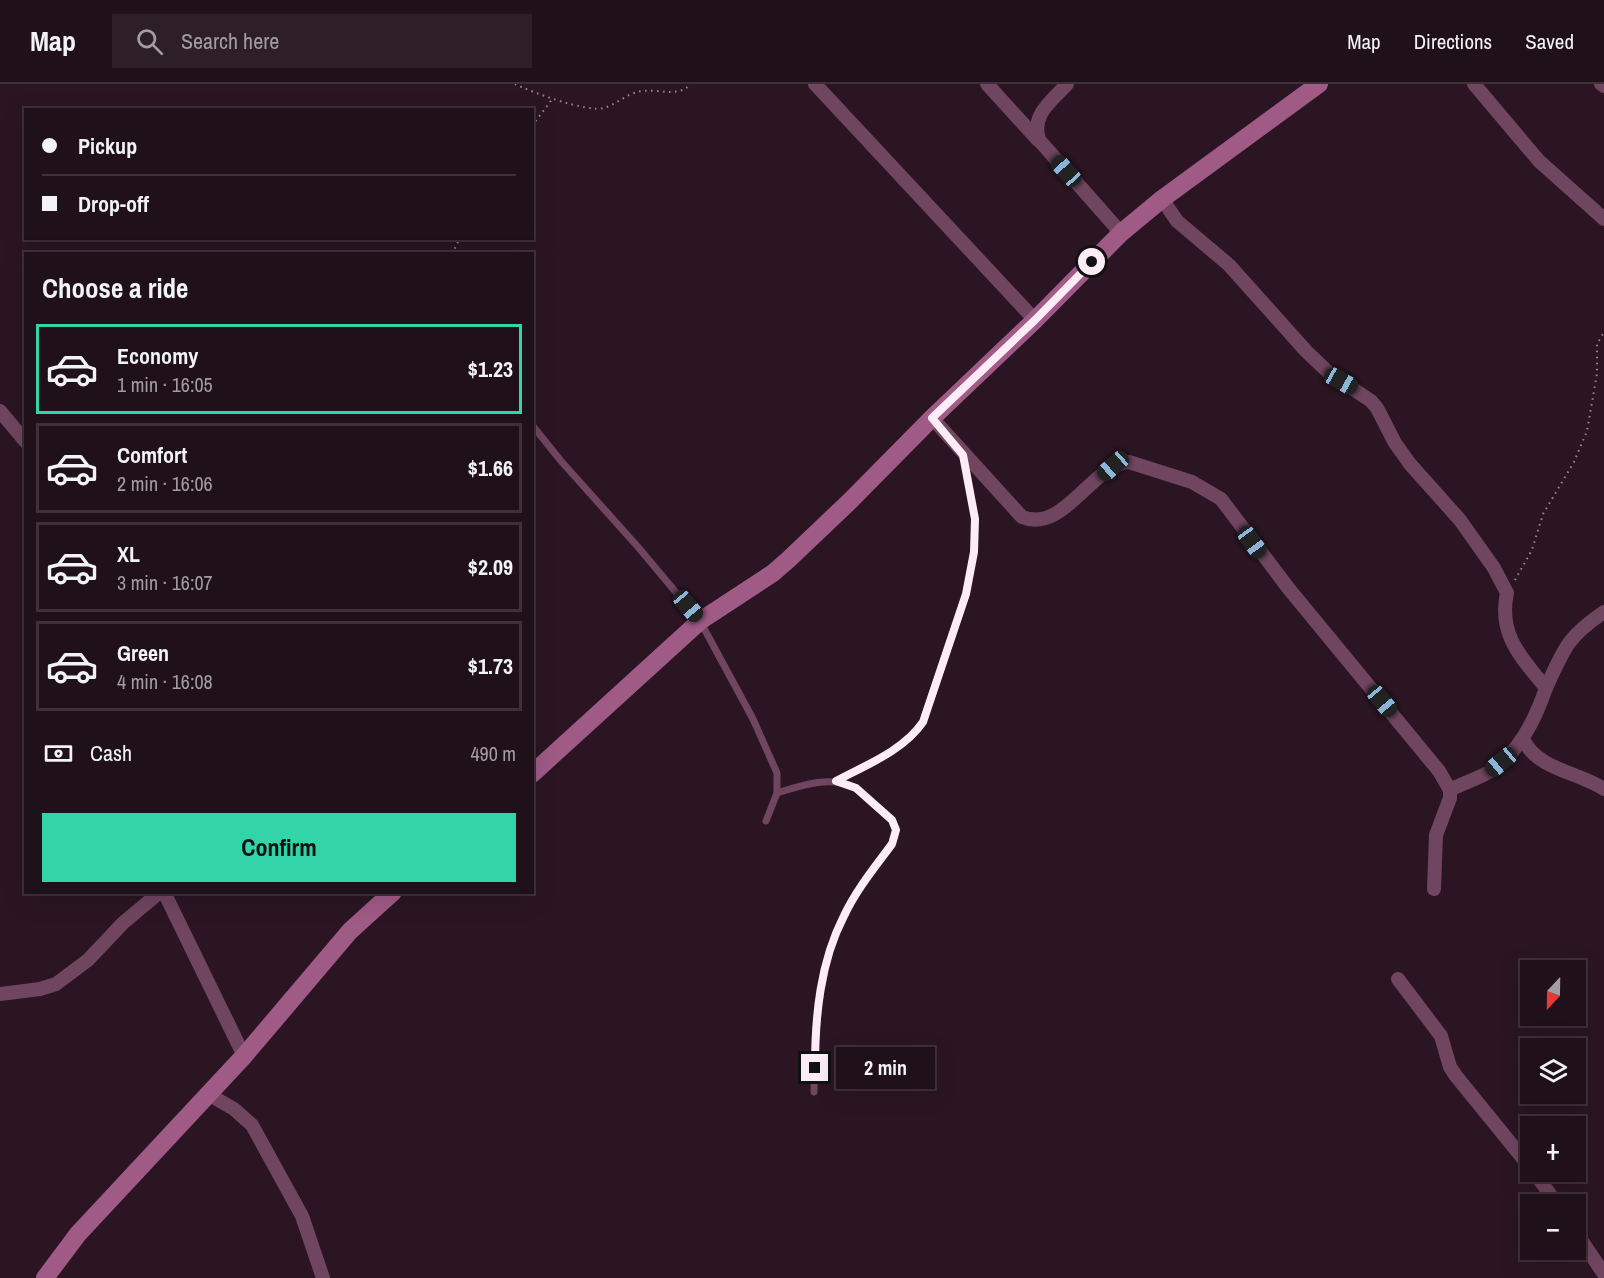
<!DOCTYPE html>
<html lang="en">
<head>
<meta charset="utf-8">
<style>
	:root { --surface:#20101a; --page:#2d1e27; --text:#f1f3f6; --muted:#a29da2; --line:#3d3039; --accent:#33d4a8 }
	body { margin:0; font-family:"Archivo Narrow",sans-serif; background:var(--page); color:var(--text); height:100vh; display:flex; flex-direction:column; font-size:22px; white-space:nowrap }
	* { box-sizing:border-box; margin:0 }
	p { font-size:20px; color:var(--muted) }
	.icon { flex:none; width:33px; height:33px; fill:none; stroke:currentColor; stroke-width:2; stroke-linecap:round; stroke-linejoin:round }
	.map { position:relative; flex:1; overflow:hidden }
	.side { position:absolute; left:24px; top:168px; width:510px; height:642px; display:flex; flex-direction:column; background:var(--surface); border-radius:0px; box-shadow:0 6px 24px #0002,0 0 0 2px var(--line) }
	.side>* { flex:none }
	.banner { position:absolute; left:24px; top:24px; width:510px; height:132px; border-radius:0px; box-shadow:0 6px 24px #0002,0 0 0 2px var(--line); display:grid; align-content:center; height:132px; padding:0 18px; background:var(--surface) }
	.needle { width:39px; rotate:202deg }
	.tools { position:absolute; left:1520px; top:876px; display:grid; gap:12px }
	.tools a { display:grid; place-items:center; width:66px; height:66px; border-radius:0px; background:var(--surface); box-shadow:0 6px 24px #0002,0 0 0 2px var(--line); font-size:30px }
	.end { position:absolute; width:27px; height:27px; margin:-14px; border:8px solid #fcecf5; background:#111; box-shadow:0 0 0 3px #111 }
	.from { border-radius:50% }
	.bubble { position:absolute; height:42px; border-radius:0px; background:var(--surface); box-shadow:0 6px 24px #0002,0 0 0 2px var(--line); font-size:20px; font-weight:700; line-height:42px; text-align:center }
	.car { position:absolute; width:18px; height:36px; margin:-18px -9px; border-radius:8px; box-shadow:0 0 4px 2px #0007; background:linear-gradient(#222 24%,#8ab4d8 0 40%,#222 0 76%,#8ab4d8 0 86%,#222 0) }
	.banner b { display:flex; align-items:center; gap:21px; height:57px; font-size:22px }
	.banner b+b { border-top:2px solid var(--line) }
	.banner i { width:15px; height:15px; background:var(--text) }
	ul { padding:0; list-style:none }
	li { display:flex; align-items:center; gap:18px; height:90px; margin:0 12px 9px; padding:0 6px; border:3px solid var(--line); border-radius:0px }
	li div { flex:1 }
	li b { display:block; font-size:22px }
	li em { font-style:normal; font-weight:700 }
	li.active { border-color:var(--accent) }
	li>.icon { width:54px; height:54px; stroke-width:1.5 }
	h2 { padding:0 18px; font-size:27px; line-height:72px }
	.pay { display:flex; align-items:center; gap:15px; height:66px; padding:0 18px; font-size:22px }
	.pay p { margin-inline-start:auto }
	.primary-button { display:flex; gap:12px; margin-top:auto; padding:12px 18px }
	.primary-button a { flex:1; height:69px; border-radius:0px; background:var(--accent); color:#111; font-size:24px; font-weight:700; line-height:69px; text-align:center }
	header { display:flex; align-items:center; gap:36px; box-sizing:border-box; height:84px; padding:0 30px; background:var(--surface); border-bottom:2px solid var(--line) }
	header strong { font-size:28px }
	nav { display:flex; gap:33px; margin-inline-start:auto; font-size:21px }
	.search { width:420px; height:54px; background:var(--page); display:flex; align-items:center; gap:15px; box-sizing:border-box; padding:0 21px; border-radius:0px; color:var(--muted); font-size:22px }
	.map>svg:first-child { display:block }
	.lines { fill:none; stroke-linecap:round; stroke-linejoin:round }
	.path { stroke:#9a8792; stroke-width:2; stroke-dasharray:1.5 4.5; stroke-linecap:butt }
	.lane { stroke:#704560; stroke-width:7 }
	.street { stroke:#704560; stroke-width:14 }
	.secondary { stroke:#9f5a86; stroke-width:18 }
	.route { stroke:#fcecf5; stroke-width:8 }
</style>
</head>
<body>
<header>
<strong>Map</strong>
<div class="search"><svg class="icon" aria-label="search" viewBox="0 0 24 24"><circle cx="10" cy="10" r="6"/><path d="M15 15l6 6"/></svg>Search here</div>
<nav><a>Map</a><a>Directions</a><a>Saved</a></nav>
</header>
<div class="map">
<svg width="1604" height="1194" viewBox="0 0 1604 1194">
	<rect width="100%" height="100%" fill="#2b1523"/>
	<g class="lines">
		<!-- path -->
		<g class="path">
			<path d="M 515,0 C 531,8 588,29 604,24 C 618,20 628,8 643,7 C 661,5 677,14 691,0"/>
			<path d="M 532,42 L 553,14"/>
			<path d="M 452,170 L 460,154"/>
			<path d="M 1515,496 L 1532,466 L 1543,430 L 1574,378 L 1587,347 L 1597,290 L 1597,260 L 1604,248"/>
		</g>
		<!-- lane -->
		<g class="lane">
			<path d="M 532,341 L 561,377 L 638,463 L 700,537 L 753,635 L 777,689 L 777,709 L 766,737"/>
			<path d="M 836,697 C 866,681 903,667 923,638 L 966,510 L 974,468 L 975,435 L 964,373"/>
			<path d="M 777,709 C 802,701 831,691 856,704 L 892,736 L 896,746 L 892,760 C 875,782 856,807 843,832 C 817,887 815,949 814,1008"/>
		</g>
		<!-- street -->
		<g class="street">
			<path d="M 815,0 L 1035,236"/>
			<path d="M 987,0 L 1038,56"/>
			<path d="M 1067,0 C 1051,18 1031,30 1039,56 L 1121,149"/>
			<path d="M 1474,0 L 1539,77 L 1604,135"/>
			<path d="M 1601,0 L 1604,2"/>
			<path d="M 1162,115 L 1177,137 L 1229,181 L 1306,267 L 1328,288 L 1371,317 L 1377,324 L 1395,359 L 1410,380 L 1460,436 L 1494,484 L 1507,509 C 1498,551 1521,573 1546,604 C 1535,636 1519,669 1489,688 C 1477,695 1463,699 1450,706"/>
			<path d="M 0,327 L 26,358"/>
			<path d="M 932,334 L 1022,433 C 1064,450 1091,381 1129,378 L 1192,398 L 1221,415 L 1289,505 L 1439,687 L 1450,706 L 1450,714 L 1436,751 L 1434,805"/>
			<path d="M 1546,604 C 1564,565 1567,553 1604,528"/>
			<path d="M 1523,655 C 1537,686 1579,688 1604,705"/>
			<path d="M 164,808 L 244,972"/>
			<path d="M 1398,895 L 1441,952 L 1450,983 L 1456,992 L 1530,1083"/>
			<path d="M 0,910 L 40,905 L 56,900 L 88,876 L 123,839 L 160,808"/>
			<path d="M 208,1010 L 234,1025 L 252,1041 L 302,1132 L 323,1194"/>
			<path d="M 1534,1088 L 1557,1120"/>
			<path d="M 1575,1147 L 1604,1190"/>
		</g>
		<!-- secondary -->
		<g class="secondary">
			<path d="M 532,690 L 700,537 L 773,489 L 788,476 L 850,417 L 932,334 L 1035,236 L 1121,149 L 1162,115 L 1319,0"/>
			<path d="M 45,1194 L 78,1150 L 244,972 L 350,847 L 393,808"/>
		</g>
	</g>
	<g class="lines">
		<!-- route -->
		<path class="route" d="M 815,984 C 815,933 820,878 844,832 C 856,806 875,783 892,760 L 896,746 L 892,736 L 856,704 L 836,697 C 866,681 903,667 923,638 L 966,510 L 974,468 L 975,435 L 963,371 L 932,334 L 1035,236 L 1092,178"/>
	</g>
</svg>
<div class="tools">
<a><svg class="needle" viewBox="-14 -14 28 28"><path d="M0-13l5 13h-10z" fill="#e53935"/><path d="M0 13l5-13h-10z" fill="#a29da2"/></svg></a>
<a><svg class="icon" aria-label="layers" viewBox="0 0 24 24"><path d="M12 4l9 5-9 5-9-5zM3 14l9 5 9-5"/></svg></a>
<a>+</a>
<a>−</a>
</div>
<i class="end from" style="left:1092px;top:178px"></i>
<i class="end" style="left:815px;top:984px"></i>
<div class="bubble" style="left:836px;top:963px;width:99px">2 min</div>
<i class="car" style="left:1066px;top:87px;rotate:318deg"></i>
<i class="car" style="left:1341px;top:297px;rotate:119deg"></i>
<i class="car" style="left:1113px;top:382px;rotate:229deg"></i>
<i class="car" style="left:1252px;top:458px;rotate:144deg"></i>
<i class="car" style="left:688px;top:522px;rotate:140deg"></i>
<i class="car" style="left:1382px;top:617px;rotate:140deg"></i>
<i class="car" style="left:1501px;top:678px;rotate:230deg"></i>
<div class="banner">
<b><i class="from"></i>Pickup</b>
<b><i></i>Drop-off</b>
</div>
<section class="side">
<h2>Choose a ride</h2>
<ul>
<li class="active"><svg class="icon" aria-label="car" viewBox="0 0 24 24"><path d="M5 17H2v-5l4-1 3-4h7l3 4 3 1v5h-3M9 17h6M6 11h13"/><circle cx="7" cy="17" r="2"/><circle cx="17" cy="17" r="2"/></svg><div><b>Economy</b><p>1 min · 16:05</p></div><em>$1.23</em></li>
<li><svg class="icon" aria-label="car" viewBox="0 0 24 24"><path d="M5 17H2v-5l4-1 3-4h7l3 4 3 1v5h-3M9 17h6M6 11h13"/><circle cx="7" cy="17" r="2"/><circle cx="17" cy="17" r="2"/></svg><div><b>Comfort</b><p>2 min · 16:06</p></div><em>$1.66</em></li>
<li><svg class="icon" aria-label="car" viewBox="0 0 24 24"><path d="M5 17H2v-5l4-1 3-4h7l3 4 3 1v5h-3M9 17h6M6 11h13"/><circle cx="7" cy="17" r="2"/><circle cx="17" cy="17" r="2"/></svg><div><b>XL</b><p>3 min · 16:07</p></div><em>$2.09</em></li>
<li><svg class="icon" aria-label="car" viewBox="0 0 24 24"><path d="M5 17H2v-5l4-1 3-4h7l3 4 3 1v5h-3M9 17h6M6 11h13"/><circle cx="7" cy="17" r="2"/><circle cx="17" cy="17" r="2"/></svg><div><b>Green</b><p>4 min · 16:08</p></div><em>$1.73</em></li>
</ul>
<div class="pay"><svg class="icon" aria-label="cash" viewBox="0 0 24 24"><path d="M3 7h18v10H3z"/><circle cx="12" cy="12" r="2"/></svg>Cash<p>490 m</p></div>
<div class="primary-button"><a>Confirm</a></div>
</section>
</div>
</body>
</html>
